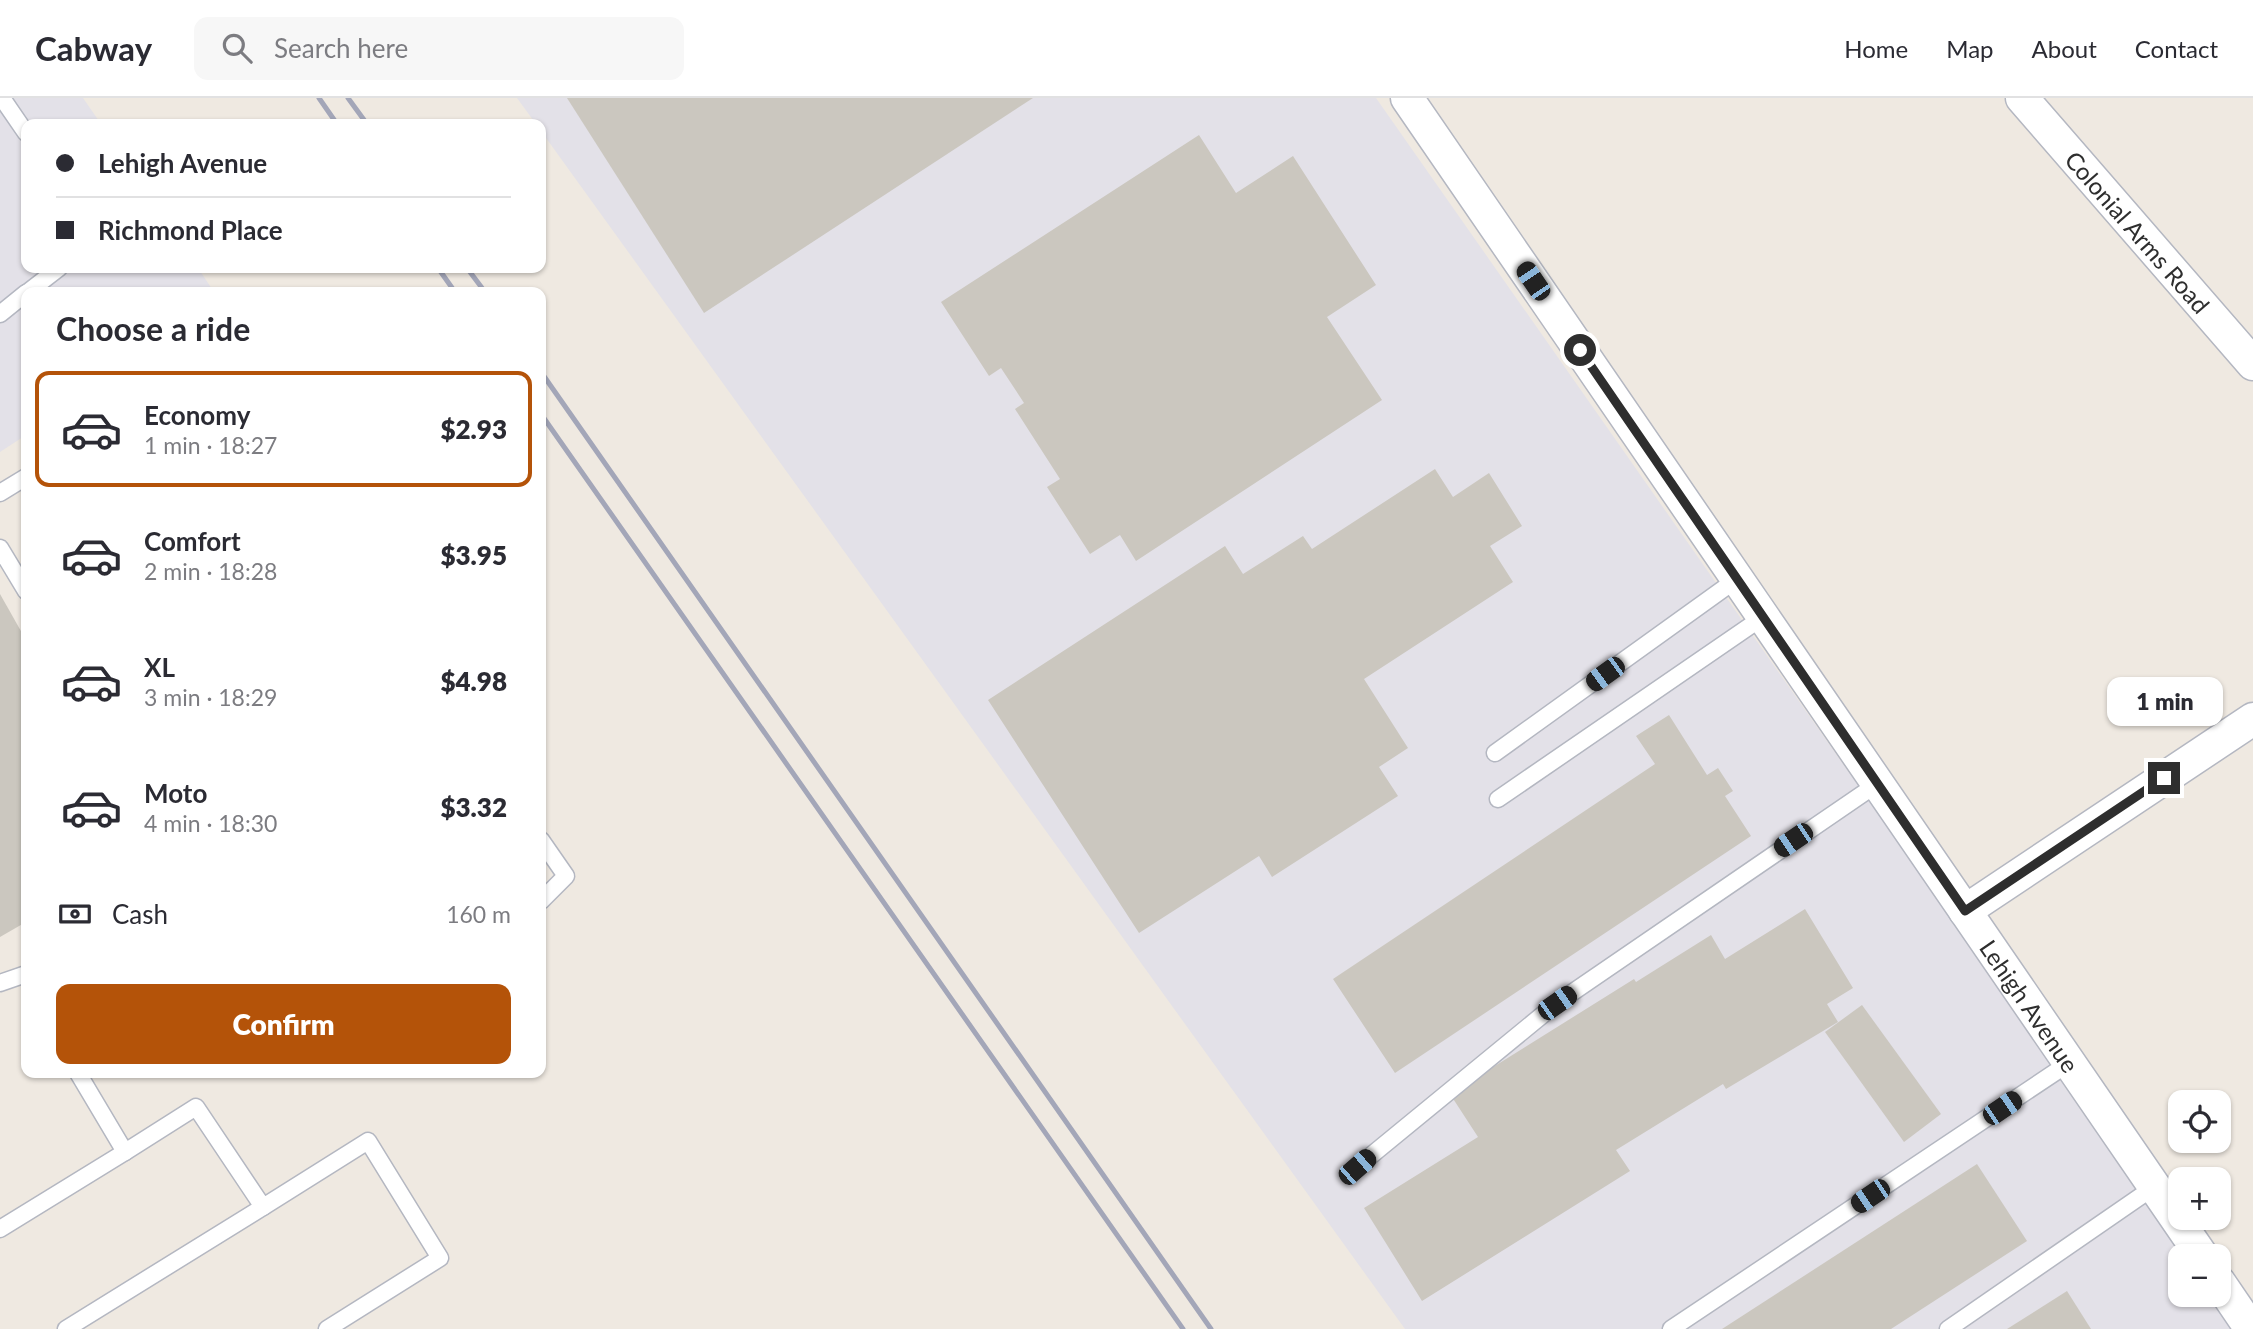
<!DOCTYPE html>
<html lang="en">
<head>
<meta charset="utf-8">
<style>
	:root { --surface:#fff; --page:#f7f7f7; --text:#2b2b33; --muted:#7c7c81; --line:#e1e1e2; --accent:#b45309 }
	body { margin:0; font-family:Lato,sans-serif; background:var(--page); color:var(--text); height:100vh; display:flex; flex-direction:column; font-size:26px; white-space:nowrap }
	* { box-sizing:border-box; margin:0 }
	p { font-size:23px; color:var(--muted) }
	.icon { flex:none; width:38px; height:38px; fill:none; stroke:currentColor; stroke-width:2; stroke-linecap:round; stroke-linejoin:round }
	.map { position:relative; flex:1; overflow:hidden }
	.side { position:absolute; left:21px; top:189px; width:525px; height:791px; display:flex; flex-direction:column; background:var(--surface); border-radius:14px; box-shadow:0 2px 5px #0004 }
	.side>* { flex:none }
	.hud { position:absolute; left:21px; top:21px; width:525px; height:154px; border-radius:14px; box-shadow:0 2px 5px #0004; display:grid; align-content:center; height:154px; padding:0 35px; background:var(--surface) }
	.controls { position:absolute; left:2168px; top:992px; display:grid; gap:14px }
	.controls a { display:grid; place-items:center; width:63px; height:63px; border-radius:14px; background:var(--surface); box-shadow:0 2px 5px #0004; font-size:35px }
	.end { position:absolute; width:32px; height:32px; margin:-16px; border:9px solid #2e2e2e; background:#fff; box-shadow:0 0 0 4px #fff }
	.from { border-radius:50% }
	.bubble { position:absolute; height:49px; border-radius:14px; background:var(--surface); box-shadow:0 2px 5px #0004; font-size:23px; font-weight:800; line-height:49px; text-align:center }
	.car { position:absolute; width:21px; height:42px; margin:-21px -10px; border-radius:9px; box-shadow:0 0 5px 2px #0007; background:linear-gradient(#222 24%,#8ab4d8 0 40%,#222 0 76%,#8ab4d8 0 86%,#222 0) }
	.hud b { display:flex; align-items:center; gap:24px; height:66px; font-size:26px }
	.hud b+b { border-top:2px solid var(--line) }
	.hud i { width:18px; height:18px; background:var(--text) }
	ul { padding:0; list-style:none }
	li { display:flex; align-items:center; gap:21px; height:116px; margin:0 14px 10px; padding:0 21px; border:4px solid transparent; border-radius:14px }
	li div { flex:1 }
	li b { display:block; font-size:26px }
	li em { font-style:normal; font-weight:800 }
	li.on { border-color:var(--accent) }
	li>.icon { width:63px; height:63px; stroke-width:1.5 }
	h2 { padding:0 35px; font-size:32px; line-height:84px }
	.pay { display:flex; align-items:center; gap:18px; height:77px; padding:0 35px; font-size:26px }
	.pay p { margin-inline-start:auto }
	.primary-button { display:flex; gap:14px; margin-top:auto; padding:14px 35px }
	.primary-button a { flex:1; height:80px; border-radius:14px; background:var(--accent); color:#fff; font-size:28px; font-weight:800; line-height:80px; text-align:center }
	header { display:flex; align-items:center; gap:42px; box-sizing:border-box; height:98px; padding:0 35px; background:var(--surface); border-bottom:2px solid var(--line) }
	header strong { font-size:33px }
	nav { display:flex; gap:38px; margin-inline-start:auto; font-size:24px }
	.search { width:490px; height:63px; background:var(--page); display:flex; align-items:center; gap:18px; box-sizing:border-box; padding:0 24px; border-radius:14px; color:var(--muted); font-size:26px }
	.map>svg:first-child { display:block }
	.industrial { fill:#e3e1e8 }
	.building { fill:#cbc7bf }
	.lines { fill:none; stroke-linecap:round; stroke-linejoin:round }
	.service-casing { stroke:#b4b7c1; stroke-width:19 }
	.minor-casing { stroke:#b4b7c1; stroke-width:35 }
	.service { stroke:#fff; stroke-width:16 }
	.minor { stroke:#fff; stroke-width:32 }
	.rail { stroke:#a3a6b8; stroke-width:5 }
	.route { stroke:#2e2e2e; stroke-width:9 }
	.labels { text-anchor:middle; dominant-baseline:central; stroke-width:5; stroke-linejoin:round; paint-order:stroke }
	.street-label { font-size:24px; fill:#2e2e2e; stroke:#fff }
</style>
</head>
<body>
<header>
<strong>Cabway</strong>
<div class="search"><svg class="icon" aria-label="search" viewBox="0 0 24 24"><circle cx="10" cy="10" r="6"/><path d="M15 15l6 6"/></svg>Search here</div>
<nav><a>Home</a><a>Map</a><a>About</a><a>Contact</a></nav>
</header>
<div class="map">
<svg width="2253" height="1231" viewBox="0 0 2253 1231">
	<rect width="100%" height="100%" fill="#efe9e1"/>
	<!-- industrial -->
	<g class="industrial">
		<path d="M 0,0 L 83,0 L 101,26 L 26,26 L 26,170 L 198,170 L 214,194 L 26,194 L 26,337 L 0,354 Z"/>
		<path d="M 517,0 L 1376,0 L 2188,1158 L 2180,1158 L 2180,1197 L 2215,1197 L 2239,1231 L 1405,1231 L 541,33 L 541,26 L 536,26 Z"/>
	</g>
	<!-- building -->
	<g class="building">
		<path d="M 567,0 L 1033,0 L 704,215 Z"/>
		<path d="M 1199,37 L 1236,95 L 1293,58 L 1376,187 L 1327,219 L 1382,302 L 1136,463 L 1120,437 L 1090,456 L 1047,389 L 1060,381 L 1015,311 L 1024,305 L 1001,270 L 989,278 L 941,204 Z"/>
		<path d="M 1435,371 L 1453,399 L 1489,375 L 1522,428 L 1490,448 L 1513,484 L 1364,581 L 1408,650 L 1379,669 L 1398,698 L 1272,779 L 1259,758 L 1139,835 L 988,602 L 1225,448 L 1243,476 L 1303,438 L 1312,451 Z"/>
		<path d="M 0,496 L 26,542 L 26,824 L 0,839 Z"/>
		<path d="M 1669,617 L 1707,677 L 1718,670 L 1733,693 L 1725,698 L 1751,738 L 1395,975 L 1333,881 L 1655,666 L 1636,638 Z"/>
		<path d="M 1805,811 L 1853,890 L 1827,906 L 1838,924 L 1726,991 L 1723,986 L 1616,1052 L 1630,1073 L 1422,1203 L 1364,1110 L 1478,1039 L 1450,996 L 1634,881 L 1636,884 L 1711,837 L 1725,861 Z"/>
		<path d="M 1862,907 L 1941,1016 L 1904,1044 L 1825,934 Z"/>
		<path d="M 1977,1066 L 2027,1143 L 1891,1231 L 1722,1231 Z"/>
		<path d="M 2067,1193 L 2091,1231 L 2007,1231 Z"/>
	</g>
	<g class="lines">
		<defs>
			<g id="service">
				<path d="M 2,0 L 26,35"/>
				<path d="M 28,194 L 59,170"/>
				<path d="M 0,216 L 26,195"/>
				<path d="M 0,395 L 26,379"/>
				<path d="M 0,450 L 26,493"/>
				<path d="M 1495,655 L 1737,481"/>
				<path d="M 1498,701 L 1763,519"/>
				<path d="M 541,742 L 566,778 L 541,803"/>
				<path d="M 0,885 L 26,876"/>
				<path d="M 78,975 L 125,1054 L 196,1009 L 263,1109 L 368,1043 L 440,1160 L 327,1231"/>
				<path d="M 1357,1069 L 1557,905 L 1877,686"/>
				<path d="M 0,1131 L 125,1054"/>
				<path d="M 66,1231 L 263,1109"/>
				<path d="M 1671,1231 L 2069,965"/>
				<path d="M 1948,1231 L 2154,1089"/>
			</g>
			<g id="minor">
				<path id="s1" d="M 1407,0 L 2202,1158"/>
				<path id="s2" d="M 2022,0 L 2253,266"/>
				<path d="M 1965,813 L 2253,621"/>
				<path d="M 2219,1184 L 2251,1231"/>
			</g>
		</defs>
		<!-- service casing -->
		<use href="#service" class="service-casing"/>
		<!-- minor casing -->
		<use href="#minor" class="minor-casing"/>
		<!-- service -->
		<use href="#service" class="service"/>
		<!-- minor -->
		<use href="#minor" class="minor"/>
		<!-- rail -->
		<g class="rail">
			<path d="M 319,0 L 337,26"/>
			<path d="M 348,0 L 367,26"/>
			<path d="M 438,170 L 455,194"/>
			<path d="M 467,170 L 485,194"/>
			<path d="M 541,274 L 1211,1231"/>
			<path d="M 541,316 L 1183,1231"/>
		</g>
	</g>
	<g class="lines">
		<!-- route -->
		<path class="route" d="M 1580,252 L 1965,813 L 2164,680"/>
	</g>
	<g class="labels">
		<!-- street labels -->
		<g class="street-label">
			<text stroke="none"><textPath href="#s2" startOffset="177">Colonial Arms Road</textPath></text>
			<text stroke="none"><textPath href="#s1" startOffset="1101">Lehigh Avenue</textPath></text>
		</g>
	</g>
</svg>
<div class="controls">
<a><svg class="icon" aria-label="locate" viewBox="0 0 24 24"><circle cx="12" cy="12" r="6"/><path d="M12 2v4M12 18v4M2 12h4M18 12h4"/></svg></a>
<a>+</a>
<a>−</a>
</div>
<i class="end from" style="left:1580px;top:252px"></i>
<i class="end" style="left:2164px;top:680px"></i>
<div class="bubble" style="left:2107px;top:579px;width:116px">1 min</div>
<i class="car" style="left:1533px;top:183px;rotate:326deg"></i>
<i class="car" style="left:1605px;top:576px;rotate:234deg"></i>
<i class="car" style="left:1793px;top:742px;rotate:236deg"></i>
<i class="car" style="left:1557px;top:905px;rotate:55deg"></i>
<i class="car" style="left:2002px;top:1010px;rotate:56deg"></i>
<i class="car" style="left:1357px;top:1069px;rotate:49deg"></i>
<i class="car" style="left:1870px;top:1098px;rotate:236deg"></i>
<div class="hud">
<b><i class="from"></i>Lehigh Avenue</b>
<b><i></i>Richmond Place</b>
</div>
<section class="side">
<h2>Choose a ride</h2>
<ul>
<li class="on"><svg class="icon" aria-label="car" viewBox="0 0 24 24"><path d="M5 17H2v-5l4-1 3-4h7l3 4 3 1v5h-3M9 17h6M6 11h13"/><circle cx="7" cy="17" r="2"/><circle cx="17" cy="17" r="2"/></svg><div><b>Economy</b><p>1 min · 18:27</p></div><em>$2.93</em></li>
<li><svg class="icon" aria-label="car" viewBox="0 0 24 24"><path d="M5 17H2v-5l4-1 3-4h7l3 4 3 1v5h-3M9 17h6M6 11h13"/><circle cx="7" cy="17" r="2"/><circle cx="17" cy="17" r="2"/></svg><div><b>Comfort</b><p>2 min · 18:28</p></div><em>$3.95</em></li>
<li><svg class="icon" aria-label="car" viewBox="0 0 24 24"><path d="M5 17H2v-5l4-1 3-4h7l3 4 3 1v5h-3M9 17h6M6 11h13"/><circle cx="7" cy="17" r="2"/><circle cx="17" cy="17" r="2"/></svg><div><b>XL</b><p>3 min · 18:29</p></div><em>$4.98</em></li>
<li><svg class="icon" aria-label="car" viewBox="0 0 24 24"><path d="M5 17H2v-5l4-1 3-4h7l3 4 3 1v5h-3M9 17h6M6 11h13"/><circle cx="7" cy="17" r="2"/><circle cx="17" cy="17" r="2"/></svg><div><b>Moto</b><p>4 min · 18:30</p></div><em>$3.32</em></li>
</ul>
<div class="pay"><svg class="icon" aria-label="cash" viewBox="0 0 24 24"><path d="M3 7h18v10H3z"/><circle cx="12" cy="12" r="2"/></svg>Cash<p>160 m</p></div>
<div class="primary-button"><a>Confirm</a></div>
</section>
</div>
</body>
</html>
